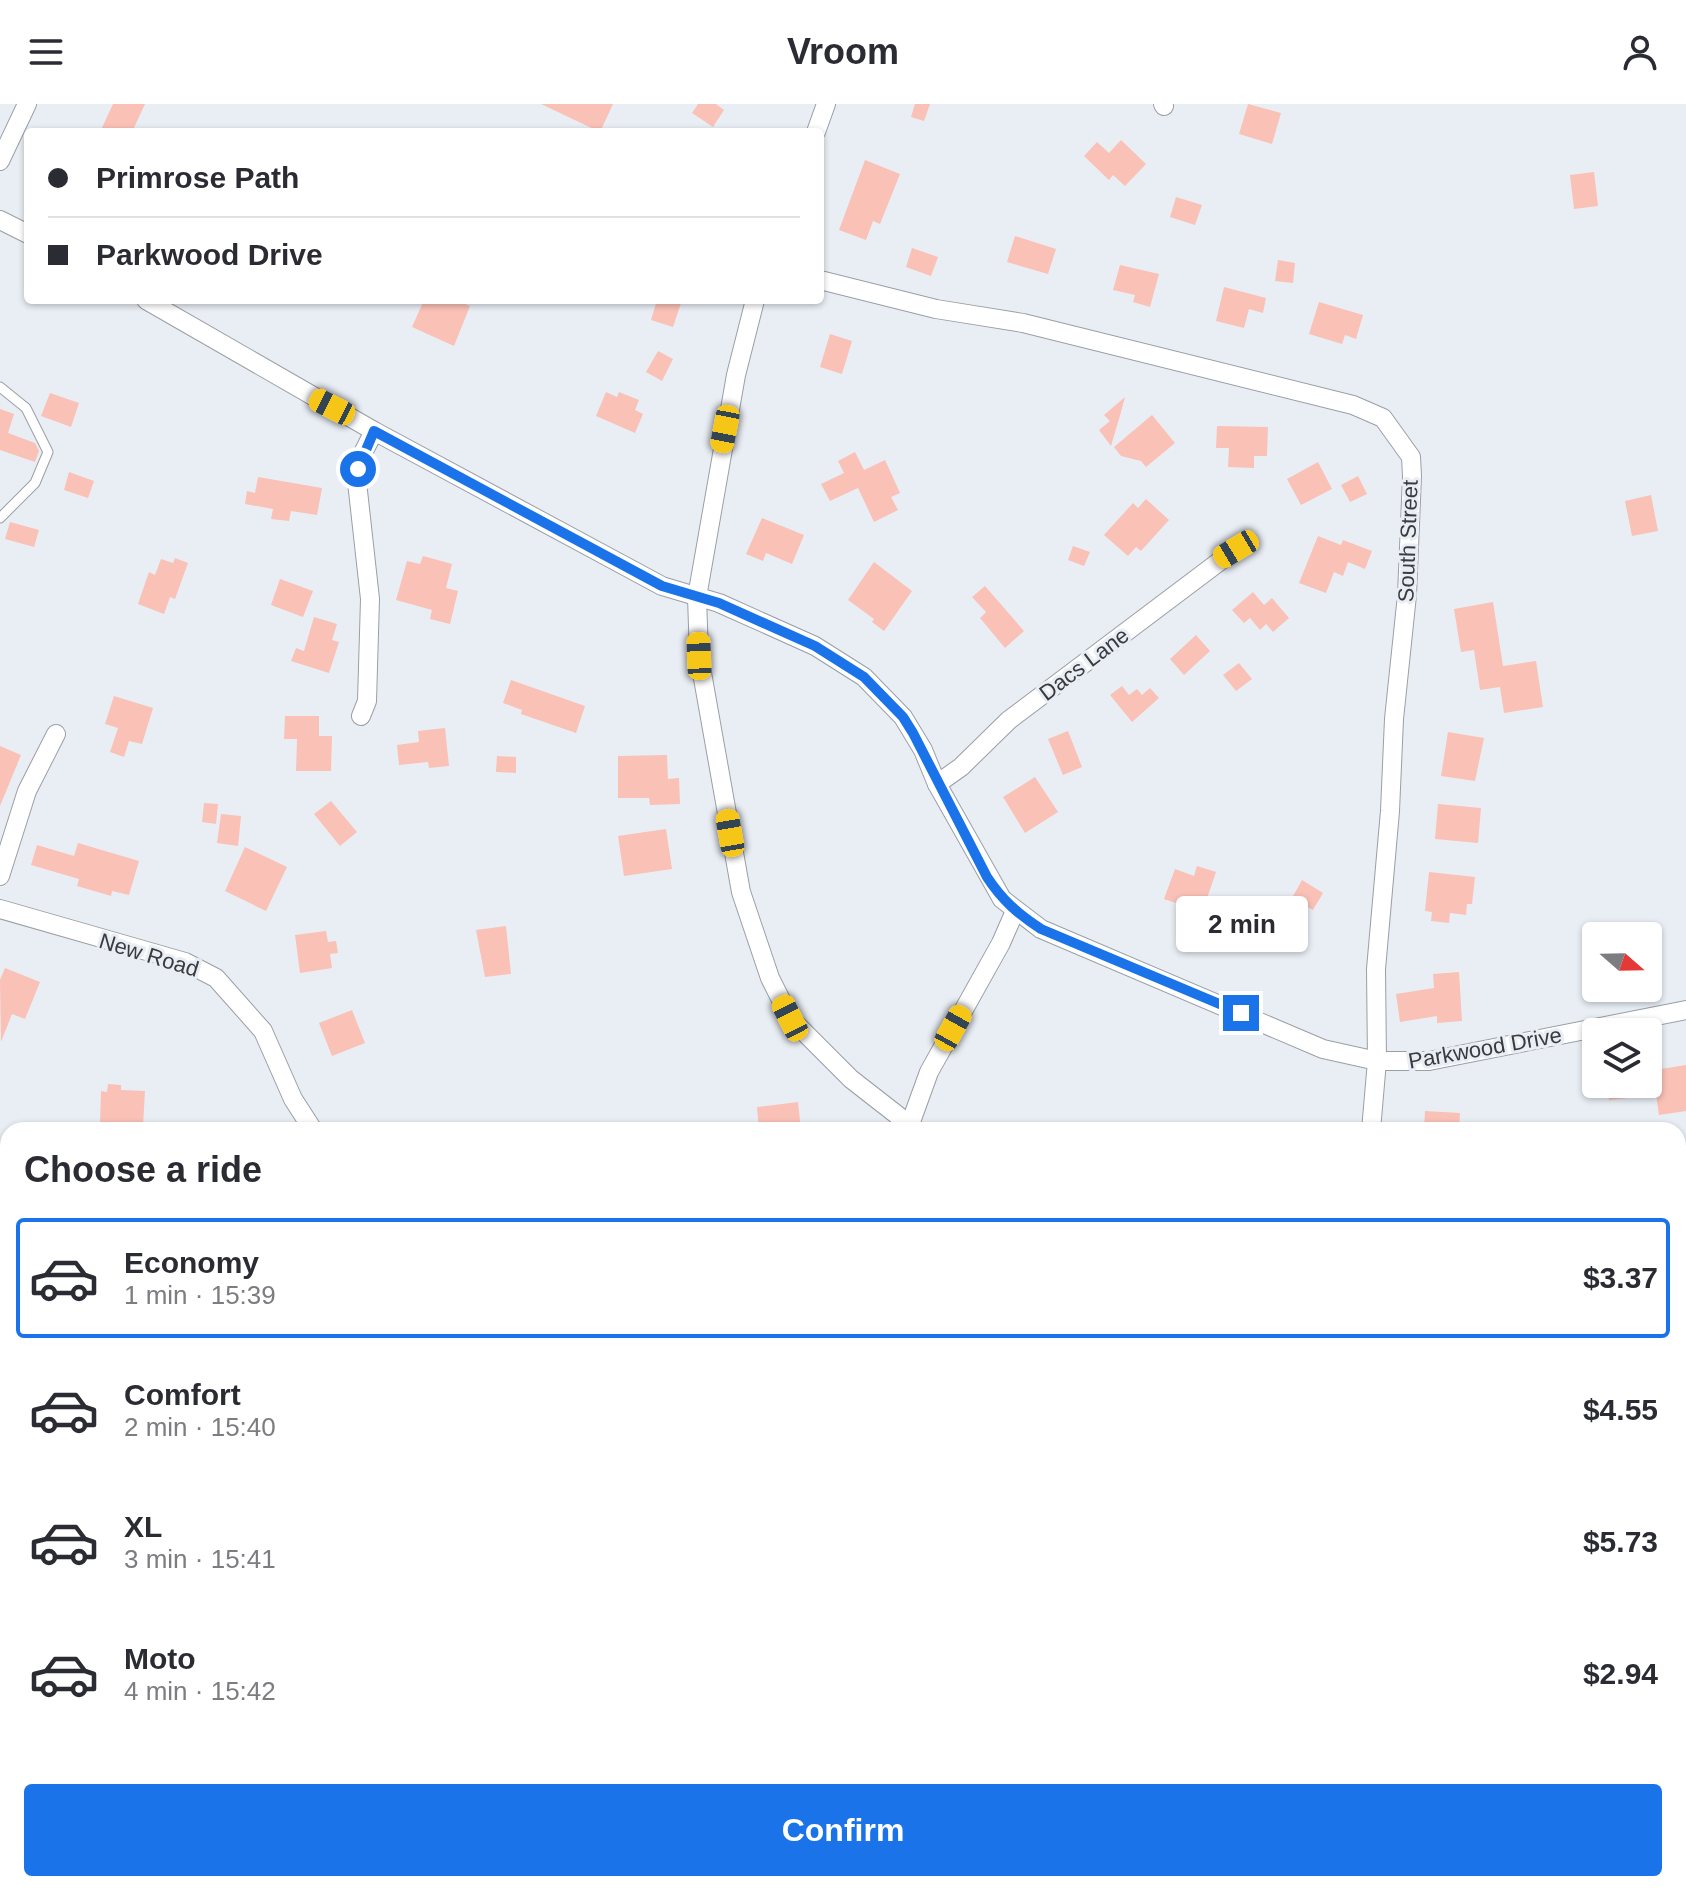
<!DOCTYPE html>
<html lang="en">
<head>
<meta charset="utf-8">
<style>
	:root { --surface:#fff; --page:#f7f7f7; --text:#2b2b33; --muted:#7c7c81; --line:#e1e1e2; --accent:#1a73e8 }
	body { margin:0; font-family:Arial,sans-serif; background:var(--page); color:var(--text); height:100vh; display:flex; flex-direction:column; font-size:30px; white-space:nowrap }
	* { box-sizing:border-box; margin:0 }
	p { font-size:26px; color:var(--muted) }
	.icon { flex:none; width:44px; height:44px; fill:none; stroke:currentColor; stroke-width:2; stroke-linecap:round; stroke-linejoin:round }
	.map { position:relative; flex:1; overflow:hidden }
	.drawer { position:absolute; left:0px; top:1018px; width:1686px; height:770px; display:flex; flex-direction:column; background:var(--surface); border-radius:24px 24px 0 0; box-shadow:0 2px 6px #0004 }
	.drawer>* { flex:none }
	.top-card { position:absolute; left:24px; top:24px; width:800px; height:176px; border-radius:8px; box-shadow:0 2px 6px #0004; display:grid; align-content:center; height:176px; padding:0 24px; background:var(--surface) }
	.needle { width:52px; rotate:110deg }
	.fabs { position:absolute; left:1582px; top:818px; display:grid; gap:16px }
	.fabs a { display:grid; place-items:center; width:80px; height:80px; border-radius:8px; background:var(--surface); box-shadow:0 2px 6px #0004; font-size:40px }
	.end { position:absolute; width:36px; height:36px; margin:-18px; border:10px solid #1a73e8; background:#fff; box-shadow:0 0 0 4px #fff }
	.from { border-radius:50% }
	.bubble { position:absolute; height:56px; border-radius:8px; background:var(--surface); box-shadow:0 2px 6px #0004; font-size:26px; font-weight:700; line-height:56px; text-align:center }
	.car { position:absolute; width:24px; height:48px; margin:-24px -12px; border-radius:10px; box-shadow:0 0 6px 2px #0007; background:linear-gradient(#f5c518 24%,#345 0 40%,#f5c518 0 76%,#345 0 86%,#f5c518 0) }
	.top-card b { display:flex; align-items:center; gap:28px; height:76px; font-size:30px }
	.top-card b+b { border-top:2px solid var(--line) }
	.top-card i { width:20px; height:20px; background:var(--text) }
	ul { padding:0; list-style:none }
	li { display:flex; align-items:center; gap:24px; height:120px; margin:0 16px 12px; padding:0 8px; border:4px solid transparent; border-radius:8px }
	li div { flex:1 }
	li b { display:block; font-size:30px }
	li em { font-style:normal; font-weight:700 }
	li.selected { border-color:var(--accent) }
	li>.icon { width:72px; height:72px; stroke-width:1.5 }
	h2 { padding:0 24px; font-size:36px; line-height:96px }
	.cta { display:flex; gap:16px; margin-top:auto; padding:16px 24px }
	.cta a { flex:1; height:92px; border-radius:8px; background:var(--accent); color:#fff; font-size:32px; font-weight:700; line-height:92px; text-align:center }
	header { display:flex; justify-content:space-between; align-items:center; height:104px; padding:0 24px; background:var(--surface); font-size:36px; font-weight:700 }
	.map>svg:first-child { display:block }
	.building { fill:#fac1b7 }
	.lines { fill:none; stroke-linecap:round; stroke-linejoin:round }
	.lane-casing { stroke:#9a9fa5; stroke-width:11 }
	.street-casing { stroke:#9a9fa5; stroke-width:20 }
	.lane { stroke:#fff; stroke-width:9 }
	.street { stroke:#fff; stroke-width:18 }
	.route { stroke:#1a73e8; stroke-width:10 }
	.labels { text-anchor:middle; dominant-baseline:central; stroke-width:6; stroke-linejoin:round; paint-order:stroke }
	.street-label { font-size:22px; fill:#393b3e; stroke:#e9eef5 }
</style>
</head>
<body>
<header><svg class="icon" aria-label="menu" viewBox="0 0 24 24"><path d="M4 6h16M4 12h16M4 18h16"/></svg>Vroom<svg class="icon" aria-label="person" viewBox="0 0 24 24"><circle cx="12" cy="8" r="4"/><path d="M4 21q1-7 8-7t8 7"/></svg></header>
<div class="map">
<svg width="1686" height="1787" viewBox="0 0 1686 1787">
	<rect width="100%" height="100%" fill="#e9eef5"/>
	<!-- building -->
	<g class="building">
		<path d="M 113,0 L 145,0 L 132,28 L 100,28 Z"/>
		<path d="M 541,0 L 613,0 L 600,28 Z"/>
		<path d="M 698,0 L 716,0 L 724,6 L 713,23 L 692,9 Z"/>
		<path d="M 915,0 L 930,0 L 924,17 L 911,13 Z"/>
		<path d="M 1248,0 L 1281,9 L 1272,40 L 1239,30 Z"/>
		<path d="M 1121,36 L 1146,60 L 1125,82 L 1113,71 L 1109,76 L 1084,52 L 1097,38 L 1109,49 Z"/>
		<path d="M 865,56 L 900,70 L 880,120 L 873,117 L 866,136 L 839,126 Z"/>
		<path d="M 1594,68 L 1598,102 L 1574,105 L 1570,71 Z"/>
		<path d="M 1176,93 L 1202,101 L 1195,121 L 1170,113 Z"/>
		<path d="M 1015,132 L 1056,145 L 1048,170 L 1007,158 Z"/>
		<path d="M 912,144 L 938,153 L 931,172 L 906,163 Z"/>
		<path d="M 1278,156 L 1295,159 L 1293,179 L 1275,177 Z"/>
		<path d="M 1120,161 L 1159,170 L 1150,203 L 1133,198 L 1135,191 L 1113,186 Z"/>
		<path d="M 1224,183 L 1266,194 L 1263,209 L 1249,205 L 1244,224 L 1216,217 Z"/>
		<path d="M 424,196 L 456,196 L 470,202 L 454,242 L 412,223 Z"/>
		<path d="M 657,196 L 682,196 L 673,223 L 651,216 Z"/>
		<path d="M 1319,198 L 1363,211 L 1356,235 L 1345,231 L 1342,240 L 1309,230 Z"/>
		<path d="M 830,230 L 852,237 L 842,270 L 820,263 Z"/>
		<path d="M 658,247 L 673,255 L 662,277 L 646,268 Z"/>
		<path d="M 606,288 L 617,293 L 619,288 L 639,296 L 635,306 L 643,310 L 635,329 L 596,312 Z"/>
		<path d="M 50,289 L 79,299 L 71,323 L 41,312 Z"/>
		<path d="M 1125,293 L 1121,308 L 1111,342 L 1099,326 L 1110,317 L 1104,311 Z"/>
		<path d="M 0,305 L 14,310 L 8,329 L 35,339 L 39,347 L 35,358 L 0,346 Z"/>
		<path d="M 1152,311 L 1175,339 L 1146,363 L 1141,357 L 1121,352 L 1114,343 Z"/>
		<path d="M 1217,322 L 1268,323 L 1267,352 L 1254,352 L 1254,364 L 1228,363 L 1229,344 L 1216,344 Z"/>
		<path d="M 855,348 L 864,366 L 885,356 L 900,389 L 891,393 L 898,406 L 874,418 L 858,384 L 830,397 L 821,380 L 844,369 L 838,357 Z"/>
		<path d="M 1318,358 L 1332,385 L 1301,401 L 1287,375 Z"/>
		<path d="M 69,368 L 94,377 L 88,394 L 64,386 Z"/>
		<path d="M 1358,372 L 1367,390 L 1350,398 L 1341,381 Z"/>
		<path d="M 258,373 L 322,384 L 317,411 L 291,407 L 289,417 L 271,415 L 273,405 L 245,400 L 247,387 L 255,389 Z"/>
		<path d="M 1651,391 L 1658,427 L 1632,432 L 1625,397 Z"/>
		<path d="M 1146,395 L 1169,416 L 1141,447 L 1136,443 L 1128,452 L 1104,431 L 1133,399 L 1138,404 Z"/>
		<path d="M 762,414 L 804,431 L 792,460 L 766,449 L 763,457 L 746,450 Z"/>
		<path d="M 10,418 L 39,426 L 34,443 L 5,435 Z"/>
		<path d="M 1318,432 L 1341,441 L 1343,436 L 1372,447 L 1365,465 L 1348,458 L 1343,472 L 1334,468 L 1326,489 L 1299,479 Z"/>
		<path d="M 1073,442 L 1090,448 L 1084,462 L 1068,456 Z"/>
		<path d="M 423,452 L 452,460 L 446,484 L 458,487 L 450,520 L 430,515 L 432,506 L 396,496 L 407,457 L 420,460 Z"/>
		<path d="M 175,454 L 188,459 L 175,495 L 170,493 L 164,510 L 138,500 L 149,468 L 155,471 L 161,455 L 173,459 Z"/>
		<path d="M 874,458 L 912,487 L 884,527 L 872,518 L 874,515 L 848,496 Z"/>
		<path d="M 280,475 L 313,487 L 303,513 L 271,501 Z"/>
		<path d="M 985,482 L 1024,527 L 1005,544 L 980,514 L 986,508 L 972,493 Z"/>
		<path d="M 1253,488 L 1264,501 L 1272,494 L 1289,514 L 1273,528 L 1266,520 L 1260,526 L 1250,514 L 1244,519 L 1232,506 Z"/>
		<path d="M 1493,498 L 1503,562 L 1536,557 L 1543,603 L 1504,609 L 1500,583 L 1480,586 L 1474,546 L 1461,548 L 1454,505 Z"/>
		<path d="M 314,513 L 337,520 L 332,536 L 339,538 L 329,569 L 291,557 L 296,544 L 304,547 Z"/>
		<path d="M 1196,531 L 1210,547 L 1184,571 L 1170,555 Z"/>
		<path d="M 1239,559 L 1252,575 L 1236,587 L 1223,571 Z"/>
		<path d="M 511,576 L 585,602 L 576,629 L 521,610 L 522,606 L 503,599 Z"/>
		<path d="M 1122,582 L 1129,591 L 1137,585 L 1142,591 L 1150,584 L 1159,594 L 1132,618 L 1110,591 Z"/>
		<path d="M 114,592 L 153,604 L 142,640 L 129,637 L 124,653 L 110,648 L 118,624 L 105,620 Z"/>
		<path d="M 285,612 L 319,612 L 319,632 L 332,632 L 331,667 L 296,667 L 297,635 L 284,635 Z"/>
		<path d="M 445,624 L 449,662 L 429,664 L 428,658 L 399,661 L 397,641 L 419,638 L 418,627 Z"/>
		<path d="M 1068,627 L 1082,663 L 1063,671 L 1048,635 Z"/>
		<path d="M 1448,628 L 1484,634 L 1475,677 L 1441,672 Z"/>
		<path d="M 0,642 L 21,651 L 0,702 Z"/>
		<path d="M 667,651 L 668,675 L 679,674 L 680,700 L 650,701 L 649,694 L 618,694 L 618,652 Z"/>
		<path d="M 497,652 L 516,653 L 516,669 L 496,668 Z"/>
		<path d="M 1035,673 L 1058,708 L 1025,729 L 1003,693 Z"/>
		<path d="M 331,697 L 357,728 L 340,742 L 314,710 Z"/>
		<path d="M 204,699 L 218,700 L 216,720 L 202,718 Z"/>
		<path d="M 1438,700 L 1481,704 L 1478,739 L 1435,735 Z"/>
		<path d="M 221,710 L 241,712 L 238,742 L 217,739 Z"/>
		<path d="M 666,725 L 672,765 L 624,772 L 618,732 Z"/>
		<path d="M 78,739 L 139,757 L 129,791 L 112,787 L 111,792 L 77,782 L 79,775 L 31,761 L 37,741 L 74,752 Z"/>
		<path d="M 245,743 L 287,763 L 266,807 L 225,787 Z"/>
		<path d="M 1197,762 L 1216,768 L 1204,803 L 1187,797 L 1185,802 L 1164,795 L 1175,765 L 1194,772 Z"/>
		<path d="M 1429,768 L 1475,773 L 1472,800 L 1467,800 L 1466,811 L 1450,809 L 1449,819 L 1431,817 L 1432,808 L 1425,807 Z"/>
		<path d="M 1302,776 L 1323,789 L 1313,806 L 1292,794 Z"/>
		<path d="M 506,822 L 511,870 L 485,873 L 476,826 Z"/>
		<path d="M 326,827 L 328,838 L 336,837 L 338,849 L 330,850 L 332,864 L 300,869 L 295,831 Z"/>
		<path d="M 5,864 L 40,878 L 25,915 L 12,910 L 1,938 L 0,876 Z"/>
		<path d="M 1459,868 L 1462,917 L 1437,919 L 1437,912 L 1400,918 L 1396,890 L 1434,884 L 1433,870 Z"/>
		<path d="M 352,906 L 365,939 L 332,952 L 319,919 Z"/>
		<path d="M 1686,961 L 1686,1007 L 1659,1011 L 1656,991 L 1609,996 L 1607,980 L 1654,980 L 1654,976 L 1662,974 L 1661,965 Z"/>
		<path d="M 108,980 L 121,981 L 121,986 L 145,987 L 143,1022 L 100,1020 L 101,987 L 107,988 Z"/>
		<path d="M 798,998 L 801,1026 L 759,1026 L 757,1003 Z"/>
		<path d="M 1425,1007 L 1460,1009 L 1459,1026 L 1424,1026 Z"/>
	</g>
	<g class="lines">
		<defs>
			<path id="lane" d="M 0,283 L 26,304 L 48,348 L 35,379 L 0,414"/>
			<g id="street">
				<path d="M 1163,0 L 1164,2"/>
				<path d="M 816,28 L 826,0"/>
				<path d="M 0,57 L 27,0"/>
				<path d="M 0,116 L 28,130"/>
				<path d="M 820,176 L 936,205 L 1023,219 L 1353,301 L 1383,314 L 1411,353 L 1412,372 L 1407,491 L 1394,615 L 1390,707 L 1376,865 L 1377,957 L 1371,1026"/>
				<path d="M 146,196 L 374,327 L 662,482 L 719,499 L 815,542 L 864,573 L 903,613 L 923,646 L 937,680 L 1002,795 L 1041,825 L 1323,945 L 1377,957 L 1429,957 L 1686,906"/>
				<path d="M 755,196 L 736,271 L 697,493 L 699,552 L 741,788 L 770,874 L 790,914 L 851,975 L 910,1021"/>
				<path d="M 361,612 L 367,597 L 370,495 L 357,378 L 362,351 L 374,327"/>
				<path d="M 937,680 L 961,663 L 1009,616 L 1236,445"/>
				<path d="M 0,772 L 27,687 L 56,630"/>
				<path d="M 0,805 L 185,858 L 216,874 L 263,927 L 293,995 L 313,1026"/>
				<path d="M 908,1026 L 929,968 L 1001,839 L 1015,807"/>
				<path d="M 0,1300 L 8,1308"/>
				<path d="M 1678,1346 L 1686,1351"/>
				<path d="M 1678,1685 L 1686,1687"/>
				<path d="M 399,1780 L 401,1787"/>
				<path d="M 777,1780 L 785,1787"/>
				<path d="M 925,1780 L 928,1787"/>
				<path d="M 1197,1780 L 1199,1787"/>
				<path d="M 1489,1780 L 1528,1787"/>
				<path d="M 960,1787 L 974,1780"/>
				<path d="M 1318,1787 L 1318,1780"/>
			</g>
		</defs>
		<!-- lane casing -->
		<use href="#lane" class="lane-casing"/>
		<!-- street casing -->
		<use href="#street" class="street-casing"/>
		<!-- lane -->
		<use href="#lane" class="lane"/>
		<!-- street -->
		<use href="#street" class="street"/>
	</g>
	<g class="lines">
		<!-- route -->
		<path class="route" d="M 358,365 L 374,327 L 662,482 L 719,499 L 815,542 L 864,573 L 903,613 L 913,629 L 987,773 C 1002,796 1018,810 1041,825 L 1241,909"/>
	</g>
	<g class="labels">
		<!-- street labels -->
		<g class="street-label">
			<text transform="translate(1408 437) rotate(-88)">South Street</text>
			<text transform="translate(1084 560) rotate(-37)">Dacs Lane</text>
			<text transform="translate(149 851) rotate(17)">New Road</text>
			<text transform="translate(1485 944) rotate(-10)">Parkwood Drive</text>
		</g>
	</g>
</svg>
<div class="fabs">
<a><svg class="needle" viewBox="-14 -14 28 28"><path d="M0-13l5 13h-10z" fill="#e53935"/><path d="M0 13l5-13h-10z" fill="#7c7c81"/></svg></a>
<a><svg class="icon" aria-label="layers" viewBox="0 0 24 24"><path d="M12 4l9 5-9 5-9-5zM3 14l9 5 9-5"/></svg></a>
</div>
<i class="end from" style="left:358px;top:365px"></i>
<i class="end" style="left:1241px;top:909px"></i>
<div class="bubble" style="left:1176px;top:792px;width:132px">2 min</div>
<i class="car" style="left:332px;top:303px;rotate:297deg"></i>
<i class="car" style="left:725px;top:325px;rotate:191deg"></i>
<i class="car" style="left:1236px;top:445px;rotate:239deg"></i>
<i class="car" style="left:699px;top:552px;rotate:358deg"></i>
<i class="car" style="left:730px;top:729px;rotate:350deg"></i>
<i class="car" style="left:790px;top:914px;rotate:333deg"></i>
<i class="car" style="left:953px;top:924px;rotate:29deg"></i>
<div class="top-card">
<b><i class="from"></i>Primrose Path</b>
<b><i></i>Parkwood Drive</b>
</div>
<section class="drawer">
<h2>Choose a ride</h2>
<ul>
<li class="selected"><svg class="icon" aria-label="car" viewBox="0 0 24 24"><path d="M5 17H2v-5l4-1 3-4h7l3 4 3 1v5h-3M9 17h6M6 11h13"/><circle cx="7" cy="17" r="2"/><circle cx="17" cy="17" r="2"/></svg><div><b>Economy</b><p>1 min · 15:39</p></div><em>$3.37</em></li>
<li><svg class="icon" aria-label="car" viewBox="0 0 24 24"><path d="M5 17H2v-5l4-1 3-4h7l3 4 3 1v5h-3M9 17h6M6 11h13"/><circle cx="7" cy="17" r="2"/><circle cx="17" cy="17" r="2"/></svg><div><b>Comfort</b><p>2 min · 15:40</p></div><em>$4.55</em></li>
<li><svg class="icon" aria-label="car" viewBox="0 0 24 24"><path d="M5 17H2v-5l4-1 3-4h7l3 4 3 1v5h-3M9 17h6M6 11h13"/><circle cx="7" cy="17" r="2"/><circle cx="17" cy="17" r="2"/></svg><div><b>XL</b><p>3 min · 15:41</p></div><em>$5.73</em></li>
<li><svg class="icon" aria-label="car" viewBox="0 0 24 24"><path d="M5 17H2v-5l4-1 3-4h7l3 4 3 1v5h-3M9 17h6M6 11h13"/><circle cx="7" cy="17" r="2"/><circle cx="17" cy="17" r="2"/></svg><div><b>Moto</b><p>4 min · 15:42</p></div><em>$2.94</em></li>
</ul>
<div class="cta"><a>Confirm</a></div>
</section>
</div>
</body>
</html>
